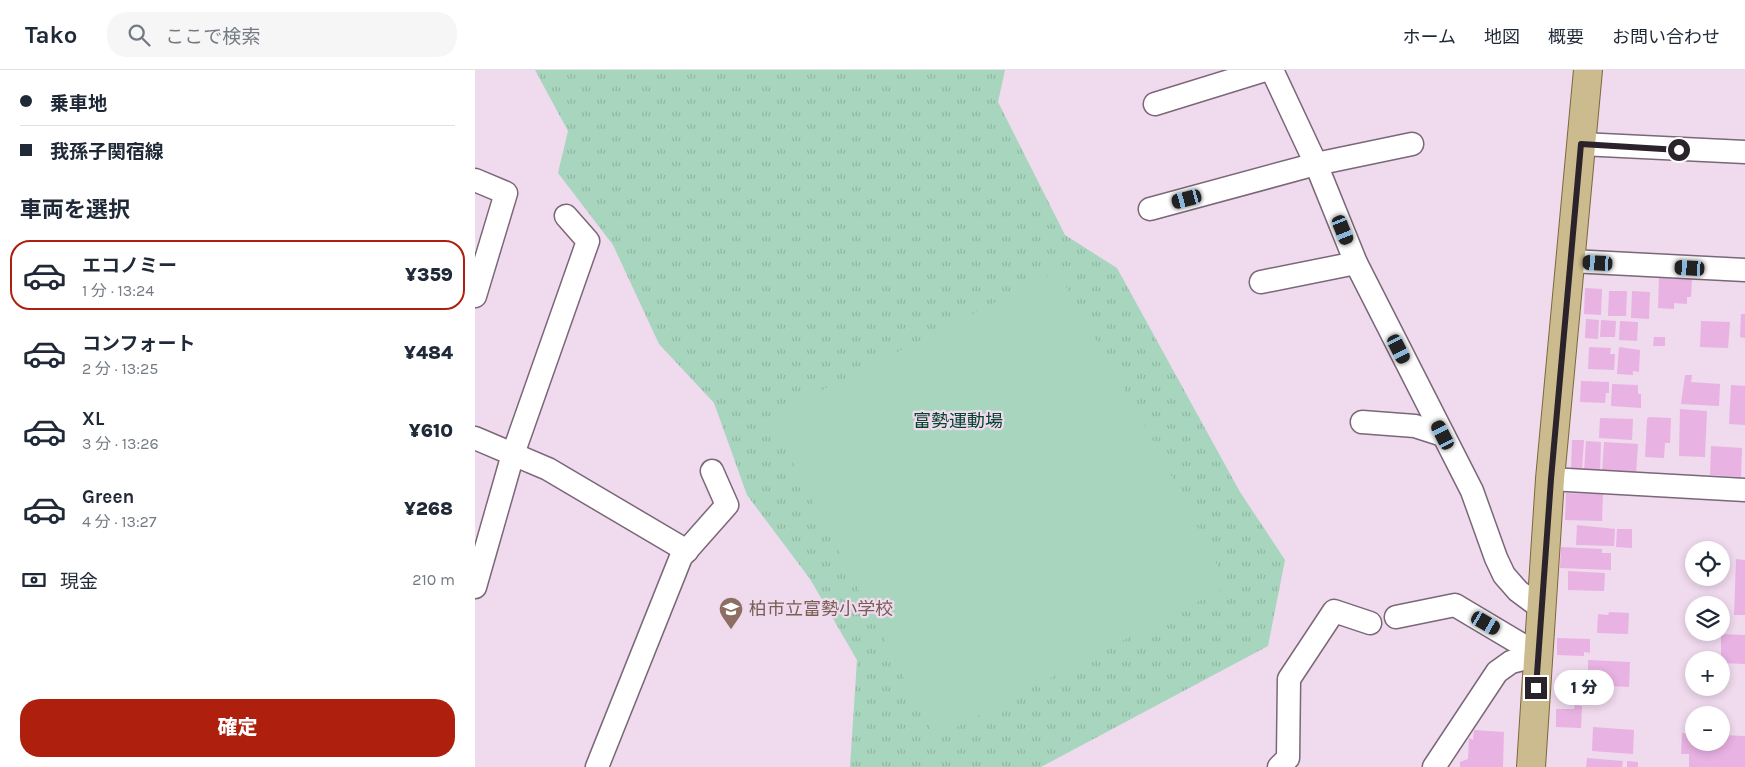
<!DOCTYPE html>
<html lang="ja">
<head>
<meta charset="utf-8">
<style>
	:root { --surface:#fff; --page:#f6f6f7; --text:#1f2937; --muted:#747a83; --line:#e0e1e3; --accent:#ae200d }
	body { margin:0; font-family:Karla,"Noto Sans JP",sans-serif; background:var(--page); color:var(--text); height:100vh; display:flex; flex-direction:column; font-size:19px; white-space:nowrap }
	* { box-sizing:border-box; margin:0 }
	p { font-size:16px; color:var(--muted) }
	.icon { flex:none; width:28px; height:28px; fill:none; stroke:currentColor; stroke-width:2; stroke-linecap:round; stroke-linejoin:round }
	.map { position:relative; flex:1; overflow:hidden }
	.sheet { display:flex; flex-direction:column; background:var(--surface); width:475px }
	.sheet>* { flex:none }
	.guide { display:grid; align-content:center; height:110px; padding:0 20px; background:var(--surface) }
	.fabs { position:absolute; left:1210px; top:471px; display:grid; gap:10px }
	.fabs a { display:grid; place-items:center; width:45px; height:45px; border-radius:50%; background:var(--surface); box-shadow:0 2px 8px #0003; font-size:25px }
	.end { position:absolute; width:22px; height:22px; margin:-11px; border:6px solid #2b232b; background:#fff; box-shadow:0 0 0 2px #fff }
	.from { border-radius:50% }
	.bubble { position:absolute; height:35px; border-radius:18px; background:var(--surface); box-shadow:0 2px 8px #0003; font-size:16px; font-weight:800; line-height:35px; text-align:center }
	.car { position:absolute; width:15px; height:30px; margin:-15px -8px; border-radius:6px; box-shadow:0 0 4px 1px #0007; background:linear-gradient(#222 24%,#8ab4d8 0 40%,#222 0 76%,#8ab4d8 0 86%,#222 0) }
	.guide b { display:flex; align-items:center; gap:18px; height:48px; font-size:19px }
	.guide b+b { border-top:1px solid var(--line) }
	.guide i { width:12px; height:12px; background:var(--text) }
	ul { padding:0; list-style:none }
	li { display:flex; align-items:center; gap:15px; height:70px; margin:0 10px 8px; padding:0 10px; border:2px solid transparent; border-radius:20px }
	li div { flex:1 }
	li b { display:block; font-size:19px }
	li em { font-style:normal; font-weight:800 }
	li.on { border-color:var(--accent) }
	li>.icon { width:45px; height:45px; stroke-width:1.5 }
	h2 { padding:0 20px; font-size:22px; line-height:60px }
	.pay { display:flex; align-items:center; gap:12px; height:55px; padding:0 20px; font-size:19px }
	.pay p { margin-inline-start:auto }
	.action { display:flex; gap:10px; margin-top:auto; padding:10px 20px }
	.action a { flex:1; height:58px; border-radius:20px; background:var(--accent); color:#fff; font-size:20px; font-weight:800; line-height:58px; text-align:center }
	header { display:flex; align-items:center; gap:30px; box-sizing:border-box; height:70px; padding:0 25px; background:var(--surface); border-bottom:1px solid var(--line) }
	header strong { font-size:24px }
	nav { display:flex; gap:28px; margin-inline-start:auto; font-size:18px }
	.search { width:350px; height:45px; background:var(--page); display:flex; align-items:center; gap:12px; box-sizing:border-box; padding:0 18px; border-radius:20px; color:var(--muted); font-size:19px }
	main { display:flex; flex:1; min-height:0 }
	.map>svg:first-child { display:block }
	.grass { fill:url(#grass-tufts) }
	.pitch { fill:#a8d5be }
	.building { fill:#e8b2e3 }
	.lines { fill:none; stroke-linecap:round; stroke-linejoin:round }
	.minor-casing { stroke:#7a6778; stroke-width:25 }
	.major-casing { stroke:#7c683a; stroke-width:30 }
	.minor { stroke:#fff; stroke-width:22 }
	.major { stroke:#cbbb8e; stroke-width:28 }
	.route { stroke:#2b232b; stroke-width:6 }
	.labels { text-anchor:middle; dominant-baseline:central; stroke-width:4.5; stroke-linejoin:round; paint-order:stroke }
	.park-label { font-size:18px; fill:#04432d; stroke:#f0daee }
	.education-label { font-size:18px; fill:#785e54; stroke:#f0daee; text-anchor:start }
</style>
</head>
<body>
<header>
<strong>Tako</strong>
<div class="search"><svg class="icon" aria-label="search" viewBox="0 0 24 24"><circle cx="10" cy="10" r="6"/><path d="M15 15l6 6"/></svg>ここで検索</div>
<nav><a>ホーム</a><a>地図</a><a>概要</a><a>お問い合わせ</a></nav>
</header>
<main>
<section class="sheet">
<div class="guide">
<b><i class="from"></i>乗車地</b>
<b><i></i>我孫子関宿線</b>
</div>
<h2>車両を選択</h2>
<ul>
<li class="on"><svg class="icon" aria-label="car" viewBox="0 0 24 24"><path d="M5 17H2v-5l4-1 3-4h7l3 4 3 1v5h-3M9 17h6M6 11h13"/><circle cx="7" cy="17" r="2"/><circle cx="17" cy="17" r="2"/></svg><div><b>エコノミー</b><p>1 分 · 13:24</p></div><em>¥359</em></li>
<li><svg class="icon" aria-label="car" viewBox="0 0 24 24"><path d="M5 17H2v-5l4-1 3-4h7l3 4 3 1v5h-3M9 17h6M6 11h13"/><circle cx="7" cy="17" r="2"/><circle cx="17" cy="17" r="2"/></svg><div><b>コンフォート</b><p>2 分 · 13:25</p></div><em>¥484</em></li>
<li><svg class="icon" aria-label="car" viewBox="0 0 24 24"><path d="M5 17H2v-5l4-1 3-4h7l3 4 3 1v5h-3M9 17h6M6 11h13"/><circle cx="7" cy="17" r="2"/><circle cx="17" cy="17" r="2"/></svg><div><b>XL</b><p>3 分 · 13:26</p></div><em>¥610</em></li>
<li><svg class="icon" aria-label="car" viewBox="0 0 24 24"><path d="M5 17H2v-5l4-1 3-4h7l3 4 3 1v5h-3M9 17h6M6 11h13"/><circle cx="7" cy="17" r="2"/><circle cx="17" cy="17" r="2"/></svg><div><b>Green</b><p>4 分 · 13:27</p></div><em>¥268</em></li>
</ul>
<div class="pay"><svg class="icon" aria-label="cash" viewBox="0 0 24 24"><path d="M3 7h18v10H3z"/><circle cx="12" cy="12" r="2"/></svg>現金<p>210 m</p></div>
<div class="action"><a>確定</a></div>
</section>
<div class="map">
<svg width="1270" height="697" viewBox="0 0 1270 697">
	<defs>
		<pattern id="grass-tufts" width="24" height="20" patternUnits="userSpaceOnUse" patternTransform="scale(1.25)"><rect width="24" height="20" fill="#a8d5be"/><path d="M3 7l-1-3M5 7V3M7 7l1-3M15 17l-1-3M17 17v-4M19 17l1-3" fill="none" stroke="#91b7a3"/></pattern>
	</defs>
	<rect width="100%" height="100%" fill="#f0daee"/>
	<!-- grass -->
	<path class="grass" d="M 60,0 L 530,0 L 523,32 L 590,165 L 642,198 L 765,422 L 810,490 L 793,576 L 566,697 L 375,697 L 382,590 L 335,509 L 272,425 L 239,333 L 184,274 L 138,175 L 83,103 L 93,61 Z"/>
	<!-- pitch -->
	<path class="pitch" d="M 582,201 L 679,372 L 753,516 L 460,668 L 294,347 Z"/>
	<!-- building -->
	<g class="building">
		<path d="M 1184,208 L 1217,209 L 1216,227 L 1212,227 L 1212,234 L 1199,233 L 1199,239 L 1183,238 Z"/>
		<path d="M 1110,218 L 1127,219 L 1126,245 L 1109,244 Z"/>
		<path d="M 1134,221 L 1152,221 L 1151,246 L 1133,246 Z"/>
		<path d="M 1157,221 L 1175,222 L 1174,249 L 1156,248 Z"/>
		<path d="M 1266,244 L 1270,244 L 1270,268 L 1265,267 Z"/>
		<path d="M 1111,249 L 1124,250 L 1123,269 L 1110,268 Z"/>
		<path d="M 1126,250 L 1141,251 L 1140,267 L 1125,267 Z"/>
		<path d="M 1145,251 L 1163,252 L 1162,271 L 1144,270 Z"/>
		<path d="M 1226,251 L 1255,252 L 1253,278 L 1225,277 Z"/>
		<path d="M 1179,267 L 1190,267 L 1190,276 L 1178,276 Z"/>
		<path d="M 1114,277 L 1136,278 L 1135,284 L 1140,284 L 1139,300 L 1113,299 Z"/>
		<path d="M 1144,277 L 1165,280 L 1164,302 L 1158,301 L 1158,305 L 1142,304 Z"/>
		<path d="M 1210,305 L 1217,305 L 1216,312 L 1245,314 L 1244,336 L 1206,334 Z"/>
		<path d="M 1106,311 L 1134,312 L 1134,323 L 1131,323 L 1130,333 L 1105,332 Z"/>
		<path d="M 1137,314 L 1163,315 L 1163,324 L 1166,324 L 1166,338 L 1136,336 Z"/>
		<path d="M 1256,315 L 1270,316 L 1270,355 L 1254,354 Z"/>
		<path d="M 1205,339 L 1232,341 L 1230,387 L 1204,386 Z"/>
		<path d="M 1174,347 L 1196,348 L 1195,373 L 1190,373 L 1189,388 L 1170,387 L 1172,349 Z"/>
		<path d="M 1125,348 L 1158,349 L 1157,370 L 1124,368 Z"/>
		<path d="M 1097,370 L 1109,370 L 1107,399 L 1096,399 Z"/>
		<path d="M 1111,371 L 1126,372 L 1125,402 L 1109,402 Z"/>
		<path d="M 1129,372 L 1163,374 L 1161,405 L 1127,403 Z"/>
		<path d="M 1236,376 L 1267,378 L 1266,407 L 1235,405 Z"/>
		<path d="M 1091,423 L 1128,424 L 1127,451 L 1090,450 Z"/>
		<path d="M 1102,455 L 1140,459 L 1139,476 L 1101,475 Z"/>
		<path d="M 1142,459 L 1157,459 L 1157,478 L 1141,477 Z"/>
		<path d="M 1086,477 L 1127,479 L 1127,483 L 1136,483 L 1136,500 L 1085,498 Z"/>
		<path d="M 1261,489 L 1270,490 L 1270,545 L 1259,545 Z"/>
		<path d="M 1093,501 L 1130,503 L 1129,521 L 1093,520 Z"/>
		<path d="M 1134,542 L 1154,543 L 1153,564 L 1122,563 L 1123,544 L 1133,545 Z"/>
		<path d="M 1246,564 L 1270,565 L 1270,594 L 1246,593 Z"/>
		<path d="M 1082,568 L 1115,569 L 1115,583 L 1109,582 L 1109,586 L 1082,585 Z"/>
		<path d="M 1113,590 L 1155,592 L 1154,617 L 1113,615 Z"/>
		<path d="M 1100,635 L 1107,636 L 1106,658 L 1081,657 L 1081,639 L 1099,639 Z"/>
		<path d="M 1118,657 L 1159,660 L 1158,684 L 1117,681 Z"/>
		<path d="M 999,660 L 1029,662 L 1028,697 L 985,697 L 985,692 L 993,689 L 994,668 L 998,670 Z"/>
		<path d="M 1207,663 L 1219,664 L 1219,672 L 1246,672 L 1246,665 L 1270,666 L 1270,697 L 1214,697 L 1214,684 L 1206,684 Z"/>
		<path d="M 1112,688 L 1148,691 L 1147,697 L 1111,697 Z"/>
		<path d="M 1152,691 L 1163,692 L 1163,697 L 1152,697 Z"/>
	</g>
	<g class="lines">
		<defs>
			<g id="minor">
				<path d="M 797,0 L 841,94 L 881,193 L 997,421 L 1021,488 L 1029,505 L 1043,521 L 1066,538"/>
				<path d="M 680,34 L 790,0"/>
				<path d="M 1106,74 L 1270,82"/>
				<path d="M 0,110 L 31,123 L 0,226"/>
				<path d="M 675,139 L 841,94 L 937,74"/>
				<path d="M 1096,191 L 1270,200"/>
				<path d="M 786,212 L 881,193"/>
				<path d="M 887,352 L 940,356 L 968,365"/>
				<path d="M 0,368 L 73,399 L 212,481"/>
				<path d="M 1075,409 L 1270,420"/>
				<path d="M 0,517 L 38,384 L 113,171 L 91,146"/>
				<path d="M 921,547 L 980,535 L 1064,585"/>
				<path d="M 122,697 L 206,487 L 252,435 L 237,401"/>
				<path d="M 804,697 L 813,688 L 814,609 L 859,541 L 895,553"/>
				<path d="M 959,697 L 1022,602 L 1036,592 L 1064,585"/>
			</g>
			<path id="major" d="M 1056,697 L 1075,409 L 1113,0"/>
		</defs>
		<!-- minor casing -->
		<use href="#minor" class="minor-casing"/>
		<!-- major casing -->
		<use href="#major" class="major-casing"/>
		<!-- minor -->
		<use href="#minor" class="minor"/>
		<!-- major -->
		<use href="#major" class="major"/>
	</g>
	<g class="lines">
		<!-- route -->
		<path class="route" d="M 1061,618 L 1076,409 L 1106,74 L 1204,80"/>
	</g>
	<!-- icons -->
	<defs>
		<symbol id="school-pin" viewBox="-11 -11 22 30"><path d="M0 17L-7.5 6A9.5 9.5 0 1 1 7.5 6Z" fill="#8d6e63" stroke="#f0daee"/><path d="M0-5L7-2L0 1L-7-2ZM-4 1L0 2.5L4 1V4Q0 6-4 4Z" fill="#fff"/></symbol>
	</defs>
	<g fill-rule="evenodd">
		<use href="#school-pin" x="242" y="525" width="28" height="38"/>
	</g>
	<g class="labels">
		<!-- park labels -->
		<g class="park-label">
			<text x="483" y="351">富勢運動場</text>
		</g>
		<!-- education labels -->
		<g class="education-label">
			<text x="274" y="539">柏市立富勢小学校</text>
		</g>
	</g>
</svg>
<div class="fabs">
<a><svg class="icon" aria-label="locate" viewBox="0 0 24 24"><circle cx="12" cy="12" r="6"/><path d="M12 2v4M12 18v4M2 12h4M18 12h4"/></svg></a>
<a><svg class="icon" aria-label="layers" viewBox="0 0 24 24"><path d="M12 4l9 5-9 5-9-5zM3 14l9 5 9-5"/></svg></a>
<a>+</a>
<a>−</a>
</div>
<i class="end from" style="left:1204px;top:80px"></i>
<i class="end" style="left:1061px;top:618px"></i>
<div class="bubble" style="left:1079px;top:600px;width:60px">1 分</div>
<i class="car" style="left:712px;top:129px;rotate:255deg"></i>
<i class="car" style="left:868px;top:160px;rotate:158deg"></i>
<i class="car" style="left:1123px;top:193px;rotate:273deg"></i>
<i class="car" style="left:1215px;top:198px;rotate:273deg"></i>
<i class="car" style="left:924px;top:279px;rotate:153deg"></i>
<i class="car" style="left:968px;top:365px;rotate:333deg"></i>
<i class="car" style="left:1011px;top:553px;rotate:120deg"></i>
</div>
</main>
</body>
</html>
